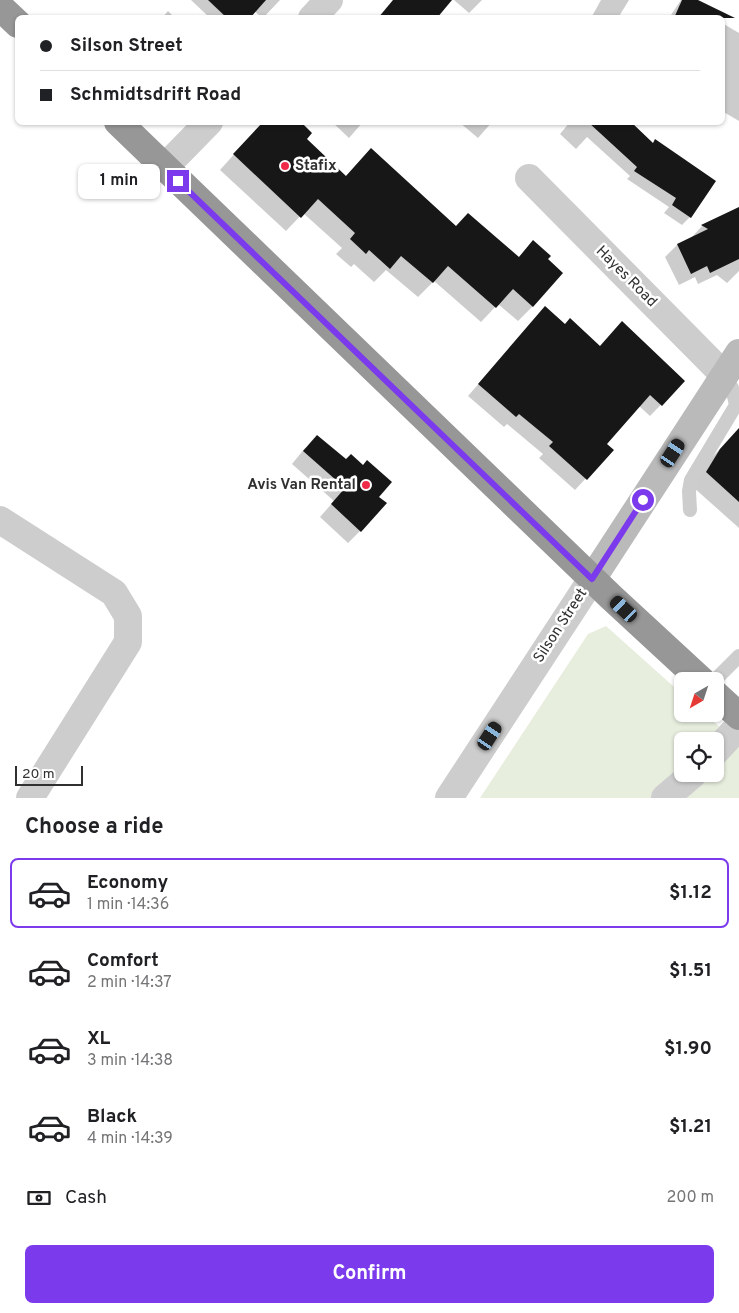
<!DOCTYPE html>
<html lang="en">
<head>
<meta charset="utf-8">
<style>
	:root { --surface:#fff; --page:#f2f2f2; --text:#202124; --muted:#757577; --line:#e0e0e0; --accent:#7c3aed }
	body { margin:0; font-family:Overpass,sans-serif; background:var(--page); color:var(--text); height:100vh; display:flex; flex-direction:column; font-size:19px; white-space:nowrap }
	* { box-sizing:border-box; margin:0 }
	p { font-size:16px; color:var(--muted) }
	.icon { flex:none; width:28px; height:28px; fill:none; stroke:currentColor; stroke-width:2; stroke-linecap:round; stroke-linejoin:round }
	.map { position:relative; height:798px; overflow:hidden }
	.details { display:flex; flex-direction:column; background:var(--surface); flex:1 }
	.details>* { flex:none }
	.top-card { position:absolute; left:15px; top:15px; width:710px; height:110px; border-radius:8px; box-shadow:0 1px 4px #0004; display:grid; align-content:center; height:110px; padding:0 25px; background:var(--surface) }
	.needle { width:32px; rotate:219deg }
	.tools { position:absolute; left:674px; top:672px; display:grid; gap:10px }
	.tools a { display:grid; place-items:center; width:50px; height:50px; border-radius:8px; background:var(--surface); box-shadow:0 1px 4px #0004; font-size:25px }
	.scale { position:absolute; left:15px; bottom:12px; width:68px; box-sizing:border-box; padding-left:5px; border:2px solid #303030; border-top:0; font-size:14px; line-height:18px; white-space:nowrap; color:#303030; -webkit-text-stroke:4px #fff; paint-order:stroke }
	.end { position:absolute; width:22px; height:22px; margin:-11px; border:6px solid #7c3aed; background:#fff; box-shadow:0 0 0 2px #fff }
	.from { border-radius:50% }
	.bubble { position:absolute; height:35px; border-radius:8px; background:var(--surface); box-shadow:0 1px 4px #0004; font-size:16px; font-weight:700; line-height:35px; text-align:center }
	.car { position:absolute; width:15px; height:30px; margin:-15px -8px; border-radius:6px; box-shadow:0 0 4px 1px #0007; background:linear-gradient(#222 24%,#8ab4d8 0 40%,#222 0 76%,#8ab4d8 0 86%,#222 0) }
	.top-card b { display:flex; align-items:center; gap:18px; height:48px; font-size:19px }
	.top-card b+b { border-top:1px solid var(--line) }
	.top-card i { width:12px; height:12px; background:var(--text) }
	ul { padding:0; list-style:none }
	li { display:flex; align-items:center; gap:15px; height:70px; margin:0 10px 8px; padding:0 15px; border:2px solid transparent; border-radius:8px }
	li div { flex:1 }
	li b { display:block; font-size:19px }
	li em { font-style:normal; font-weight:700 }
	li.current { border-color:var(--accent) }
	li>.icon { width:45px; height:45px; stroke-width:1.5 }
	h2 { padding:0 25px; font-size:22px; line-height:60px }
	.pay { display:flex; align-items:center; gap:12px; height:55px; padding:0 25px; font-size:19px }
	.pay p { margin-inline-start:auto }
	.action { display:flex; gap:10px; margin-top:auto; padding:10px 25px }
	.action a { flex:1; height:58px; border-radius:8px; background:var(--accent); color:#fff; font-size:20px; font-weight:700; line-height:58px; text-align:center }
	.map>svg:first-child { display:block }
	.green { fill:#e7eede; fill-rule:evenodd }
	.shadow { fill:#0003 }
	.building { fill:#171717 }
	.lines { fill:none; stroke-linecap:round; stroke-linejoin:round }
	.lane { stroke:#cdcdcd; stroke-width:14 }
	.street { stroke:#cdcdcd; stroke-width:28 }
	.secondary { stroke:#bababa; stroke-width:28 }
	.highway { stroke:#979797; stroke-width:28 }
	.route { stroke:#7c3aed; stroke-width:6 }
	.poi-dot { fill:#ef2a48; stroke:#fff; stroke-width:2 }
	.labels { text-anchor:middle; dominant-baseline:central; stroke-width:5; stroke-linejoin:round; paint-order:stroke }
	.poi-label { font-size:15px; font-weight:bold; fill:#303030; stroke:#fff; text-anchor:start }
	.street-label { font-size:15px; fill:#303030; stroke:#fff }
</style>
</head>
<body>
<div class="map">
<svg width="739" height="798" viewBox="0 0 739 798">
	<rect width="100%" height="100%" fill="#fff"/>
	<!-- green -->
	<path class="green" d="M 606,626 L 682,694 L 682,714 L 705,714 L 739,744 L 739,798 L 480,798 L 588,634 ZM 682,741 L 715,741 L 715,774 L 682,774 Z"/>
	<!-- shadow -->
	<g class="shadow">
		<path d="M 191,0 L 280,0 L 263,18 L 254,11 L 248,18 L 210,18 Z"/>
		<path d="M 454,0 L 482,0 L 469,13 Z"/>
		<path d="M 601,0 L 629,0 L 618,18 L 591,18 Z"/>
		<path d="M 681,0 L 695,0 L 715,18 L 669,18 Z"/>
		<path d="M 168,11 L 175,18 L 162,18 Z"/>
		<path d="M 722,23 L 739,33 L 739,121 L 722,111 Z"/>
		<path d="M 263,122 L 305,139 L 345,177 L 356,165 L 455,227 L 518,258 L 533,242 L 546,259 L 533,306 L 518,321 L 498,304 L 481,322 L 434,281 L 418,297 L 386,270 L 374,282 L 354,264 L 351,267 L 336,254 L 342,248 L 303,213 L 286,231 L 220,170 Z"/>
		<path d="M 332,122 L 363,122 L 349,138 Z"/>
		<path d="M 459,122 L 492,122 L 478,138 Z"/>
		<path d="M 570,122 L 629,122 L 652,144 L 690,217 L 682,225 L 664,213 L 669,207 L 627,179 L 630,176 L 587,137 L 576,149 L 560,134 Z"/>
		<path d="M 739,209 L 739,271 L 727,283 L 717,275 L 698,284 L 695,277 L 679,285 L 665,257 L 677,245 L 691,238 L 702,226 Z"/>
		<path d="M 545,307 L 565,326 L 600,347 L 684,381 L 650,416 L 639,406 L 605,444 L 612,450 L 575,490 L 539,458 L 543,454 L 507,424 L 504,427 L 468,396 Z"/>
		<path d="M 739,428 L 739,528 L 693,487 L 706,464 Z"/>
		<path d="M 305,448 L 363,467 L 378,497 L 360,531 L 348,543 L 320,517 L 334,501 L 292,464 Z"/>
	</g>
	<!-- building -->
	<g class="building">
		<path d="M 208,0 L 266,0 L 250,18 L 227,18 Z"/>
		<path d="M 393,0 L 452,0 L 437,18 L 378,18 Z"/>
		<path d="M 682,0 L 698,0 L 735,18 L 674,18 Z"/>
		<path d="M 263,122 L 301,122 L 312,133 L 307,139 L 346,176 L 371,148 L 456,226 L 468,213 L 519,257 L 533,240 L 551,256 L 548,259 L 563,273 L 533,307 L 513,289 L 496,308 L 448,266 L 433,283 L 401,256 L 390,269 L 369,250 L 366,254 L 350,239 L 355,233 L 318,199 L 301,218 L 233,154 Z"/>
		<path d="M 588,122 L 631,122 L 653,143 L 655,139 L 716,181 L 691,218 L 672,205 L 676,198 L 634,171 L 637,167 Z"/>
		<path d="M 739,207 L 739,259 L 710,273 L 707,266 L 691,274 L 677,244 L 708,229 L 701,225 Z"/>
		<path d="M 545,306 L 565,324 L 570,318 L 600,346 L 622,321 L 685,381 L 662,406 L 650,395 L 607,444 L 614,450 L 587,480 L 549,446 L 553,442 L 519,414 L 516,417 L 478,384 Z"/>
		<path d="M 739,428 L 739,502 L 706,472 L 720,449 Z"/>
		<path d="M 317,435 L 346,459 L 351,454 L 363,465 L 367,460 L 392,482 L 379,497 L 387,503 L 361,532 L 331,504 L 345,488 L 303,451 Z"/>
	</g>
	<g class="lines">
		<!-- lane -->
		<g class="lane">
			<path d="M 690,510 L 689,491 L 691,480 L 736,405 L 732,388 L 724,375"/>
			<path d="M 714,681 L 739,656"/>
		</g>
		<!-- street -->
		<g class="street">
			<path d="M 312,18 L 329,0"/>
			<path d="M 164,168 L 209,122"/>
			<path d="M 529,178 L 724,375"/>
			<path d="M 0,520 L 114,593 L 128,616 L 128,642 L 30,798"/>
			<path d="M 715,752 L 739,726"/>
			<path d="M 449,798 L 592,579"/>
			<path d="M 665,798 L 693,774"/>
		</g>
		<!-- secondary -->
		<path class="secondary" d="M 592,579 L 739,353"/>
		<!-- highway -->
		<g class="highway">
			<path d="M 0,7 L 18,24"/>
			<path d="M 118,122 L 611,597 L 702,681"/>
			<path d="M 715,694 L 739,716"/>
		</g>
	</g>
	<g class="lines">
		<!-- route -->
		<path class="route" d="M 178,181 L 592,579 L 643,500"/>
	</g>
	<!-- markers -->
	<g class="poi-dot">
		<circle cx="285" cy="166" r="5"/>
		<circle cx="366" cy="485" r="5"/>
	</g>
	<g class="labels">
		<!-- poi labels -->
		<g class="poi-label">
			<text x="295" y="166">Stafix</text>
			<text x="356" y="485" text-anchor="end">Avis Van Rental</text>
		</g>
		<!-- street labels -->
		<g class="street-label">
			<text transform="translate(626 277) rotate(45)">Hayes Road</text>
			<text transform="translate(561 626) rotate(-57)">Silson Street</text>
		</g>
	</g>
</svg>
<div class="tools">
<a><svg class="needle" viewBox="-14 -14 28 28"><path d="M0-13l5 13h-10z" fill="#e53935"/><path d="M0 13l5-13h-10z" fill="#757577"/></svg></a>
<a><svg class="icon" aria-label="locate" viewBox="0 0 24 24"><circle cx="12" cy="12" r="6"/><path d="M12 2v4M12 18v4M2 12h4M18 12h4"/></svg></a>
</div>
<div class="scale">20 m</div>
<i class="end from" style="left:643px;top:500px"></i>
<i class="end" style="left:178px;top:181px"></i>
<div class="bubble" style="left:78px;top:164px;width:82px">1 min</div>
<i class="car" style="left:673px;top:453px;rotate:33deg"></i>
<i class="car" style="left:624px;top:609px;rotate:313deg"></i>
<i class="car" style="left:490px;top:736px;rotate:33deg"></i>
<div class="top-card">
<b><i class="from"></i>Silson Street</b>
<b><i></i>Schmidtsdrift Road</b>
</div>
</div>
<section class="details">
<h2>Choose a ride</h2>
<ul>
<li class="current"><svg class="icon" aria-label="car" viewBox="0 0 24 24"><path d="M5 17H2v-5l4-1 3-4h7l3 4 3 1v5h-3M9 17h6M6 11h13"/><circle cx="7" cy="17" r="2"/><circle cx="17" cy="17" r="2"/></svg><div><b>Economy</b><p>1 min · 14:36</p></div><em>$1.12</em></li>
<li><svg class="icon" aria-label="car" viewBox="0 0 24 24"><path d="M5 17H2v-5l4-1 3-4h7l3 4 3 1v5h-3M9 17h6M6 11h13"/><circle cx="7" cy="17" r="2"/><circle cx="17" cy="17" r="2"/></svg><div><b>Comfort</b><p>2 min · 14:37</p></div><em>$1.51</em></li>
<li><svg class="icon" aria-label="car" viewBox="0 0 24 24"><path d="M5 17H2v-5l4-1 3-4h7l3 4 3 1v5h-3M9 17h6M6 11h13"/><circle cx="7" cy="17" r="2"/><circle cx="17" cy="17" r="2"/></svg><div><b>XL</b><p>3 min · 14:38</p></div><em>$1.90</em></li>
<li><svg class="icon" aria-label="car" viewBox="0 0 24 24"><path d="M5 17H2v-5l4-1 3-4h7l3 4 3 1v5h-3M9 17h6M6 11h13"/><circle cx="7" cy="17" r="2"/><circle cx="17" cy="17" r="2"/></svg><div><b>Black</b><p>4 min · 14:39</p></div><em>$1.21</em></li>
</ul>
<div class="pay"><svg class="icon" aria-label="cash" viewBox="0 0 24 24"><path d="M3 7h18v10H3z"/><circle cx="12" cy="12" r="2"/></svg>Cash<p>200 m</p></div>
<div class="action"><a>Confirm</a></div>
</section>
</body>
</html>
